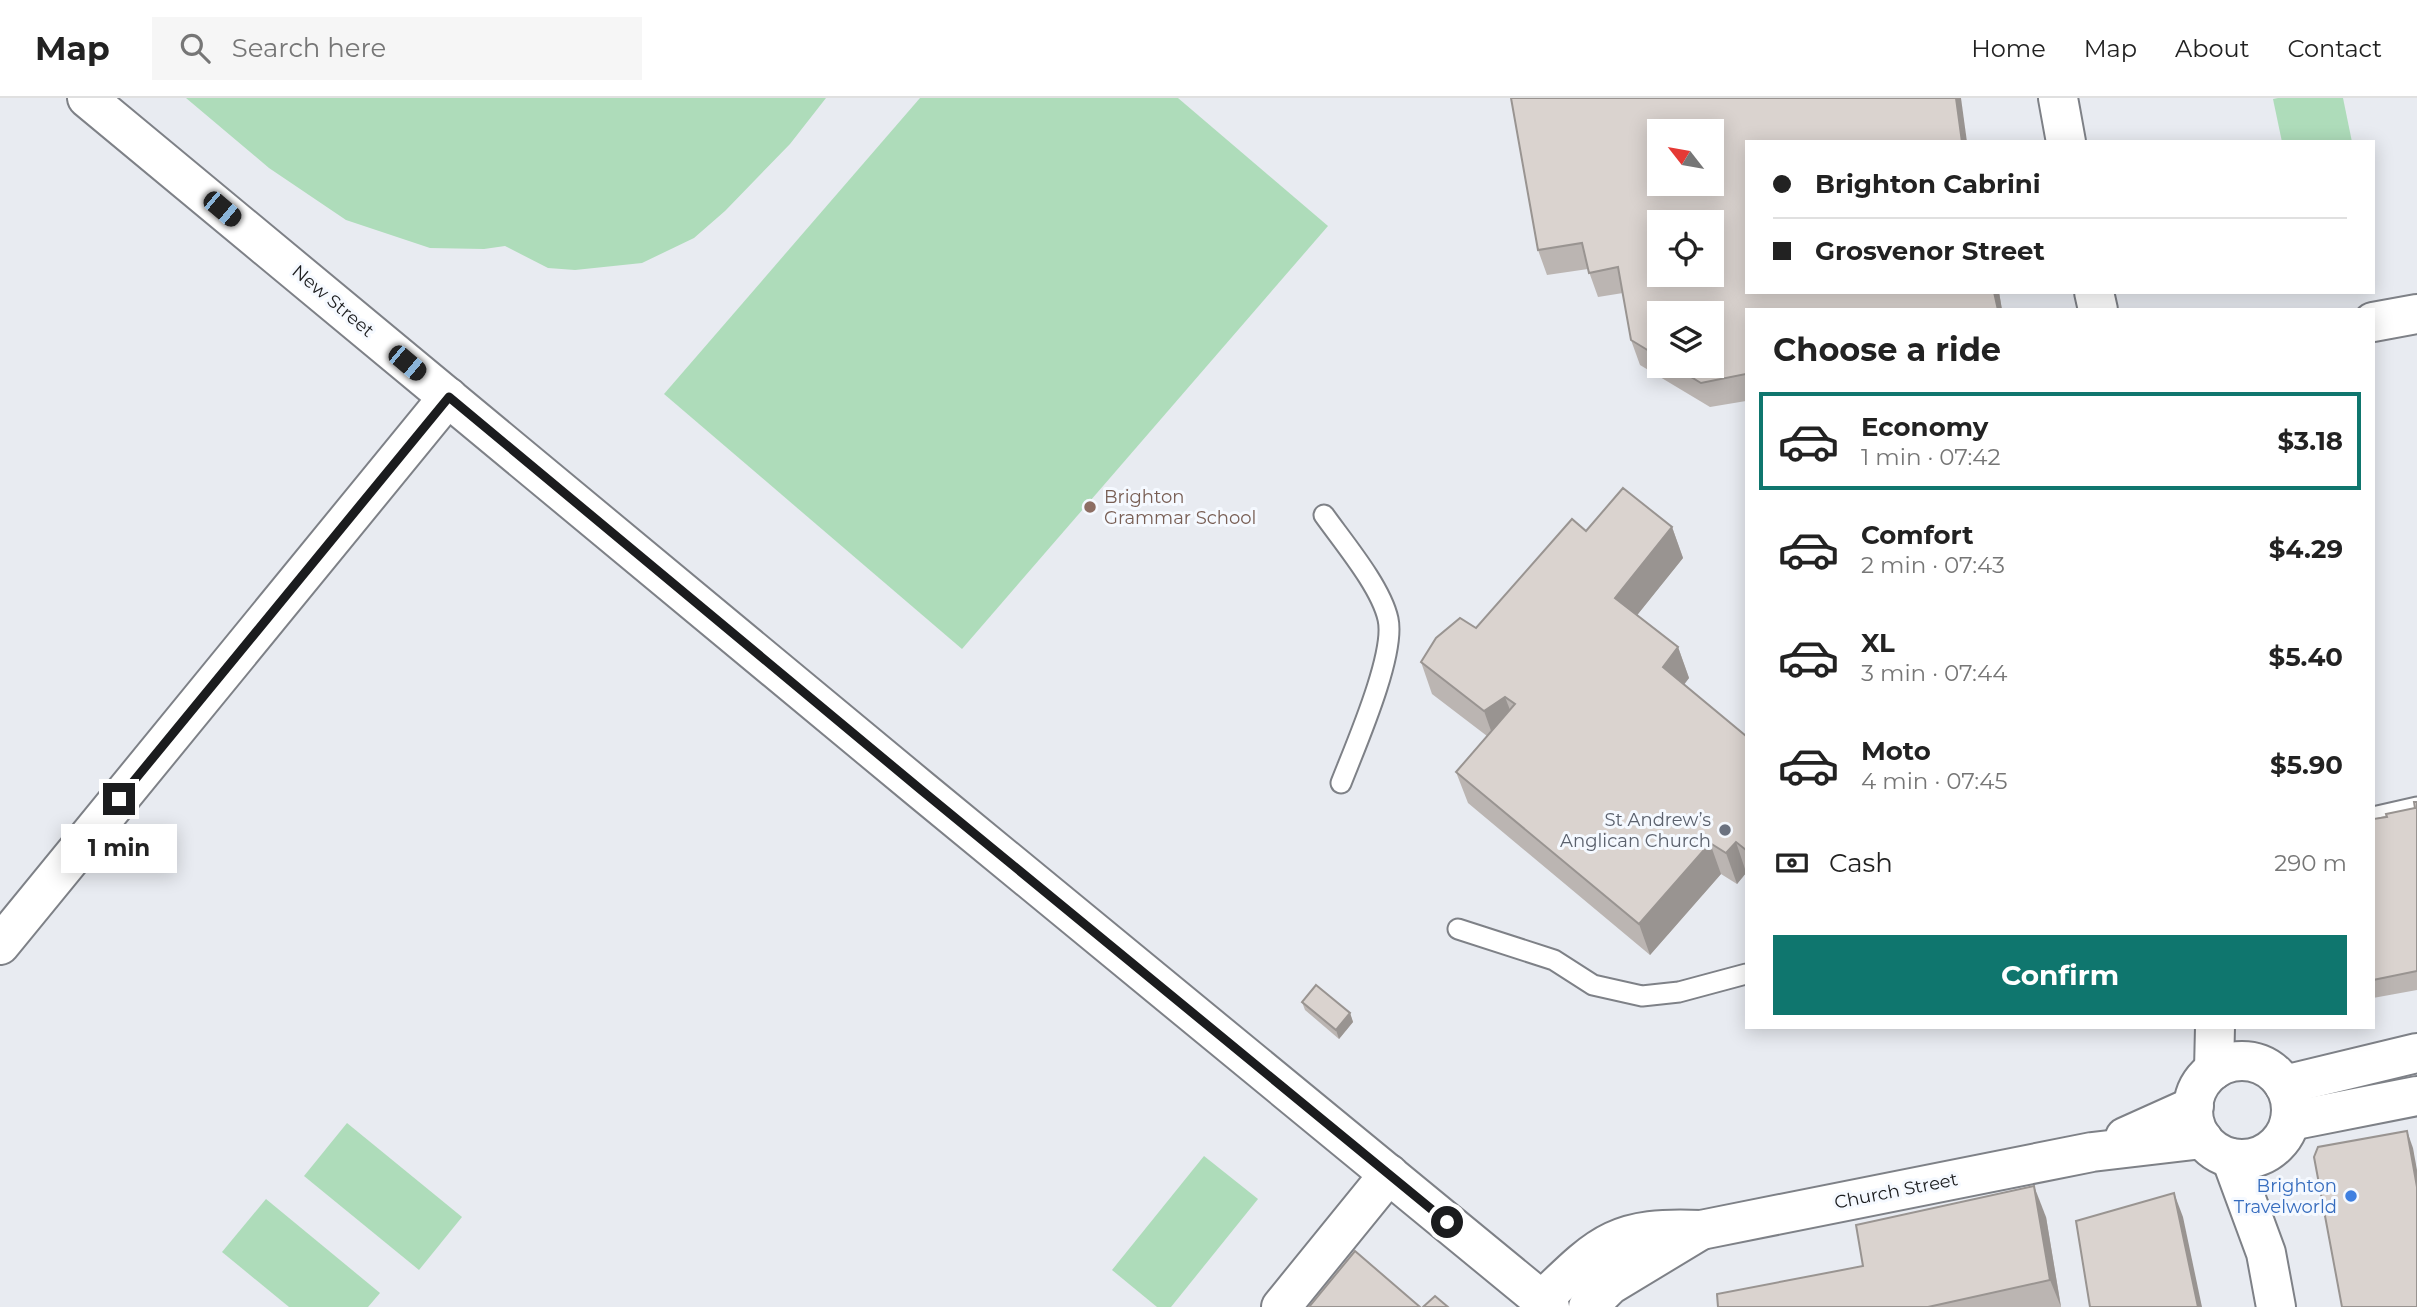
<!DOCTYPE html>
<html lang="en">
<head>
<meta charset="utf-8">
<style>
	:root { --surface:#fff; --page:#f6f6f6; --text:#222; --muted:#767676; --line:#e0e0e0; --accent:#0f766e }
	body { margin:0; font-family:Montserrat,sans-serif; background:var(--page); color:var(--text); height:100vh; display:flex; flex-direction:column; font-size:26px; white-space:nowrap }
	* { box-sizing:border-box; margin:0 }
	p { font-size:23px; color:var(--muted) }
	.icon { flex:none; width:38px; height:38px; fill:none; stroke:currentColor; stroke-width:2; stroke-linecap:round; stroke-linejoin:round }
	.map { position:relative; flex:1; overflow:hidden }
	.panel { position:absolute; left:1745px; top:210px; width:630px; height:721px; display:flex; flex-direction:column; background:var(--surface); border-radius:0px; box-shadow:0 4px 18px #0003 }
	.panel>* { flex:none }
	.guide { position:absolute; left:1745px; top:42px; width:630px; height:154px; border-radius:0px; box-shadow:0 4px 18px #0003; display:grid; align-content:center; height:154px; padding:0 28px; background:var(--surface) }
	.needle { width:46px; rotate:301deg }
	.buttons { position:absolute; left:1647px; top:21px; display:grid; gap:14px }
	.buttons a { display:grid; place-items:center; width:77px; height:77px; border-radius:0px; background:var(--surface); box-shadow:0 4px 18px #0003; font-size:35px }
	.end { position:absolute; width:32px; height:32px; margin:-16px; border:9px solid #1b1c1e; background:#fff; box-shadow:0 0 0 4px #fff }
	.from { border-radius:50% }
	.bubble { position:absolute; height:49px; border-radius:0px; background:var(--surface); box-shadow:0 4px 18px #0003; font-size:23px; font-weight:700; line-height:49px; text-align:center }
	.car { position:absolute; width:21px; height:42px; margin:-21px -10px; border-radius:9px; box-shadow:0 0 5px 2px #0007; background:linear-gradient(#222 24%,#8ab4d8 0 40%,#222 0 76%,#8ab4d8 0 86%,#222 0) }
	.guide b { display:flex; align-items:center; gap:24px; height:66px; font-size:26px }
	.guide b+b { border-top:2px solid var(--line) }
	.guide i { width:18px; height:18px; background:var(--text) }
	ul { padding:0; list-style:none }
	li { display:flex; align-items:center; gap:21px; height:98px; margin:0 14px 10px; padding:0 14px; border:4px solid transparent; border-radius:0px }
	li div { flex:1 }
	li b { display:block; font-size:26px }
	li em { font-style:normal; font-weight:700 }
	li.on { border-color:var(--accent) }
	li>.icon { width:63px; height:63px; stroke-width:1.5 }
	h2 { padding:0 28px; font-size:32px; line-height:84px }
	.pay { display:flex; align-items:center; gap:18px; height:77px; padding:0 28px; font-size:26px }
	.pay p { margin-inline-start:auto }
	.cta { display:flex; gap:14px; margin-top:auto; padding:14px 28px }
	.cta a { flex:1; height:80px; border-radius:0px; background:var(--accent); color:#fff; font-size:28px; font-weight:700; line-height:80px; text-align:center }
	header { display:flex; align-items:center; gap:42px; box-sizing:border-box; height:98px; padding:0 35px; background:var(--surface); border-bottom:2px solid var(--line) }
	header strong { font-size:33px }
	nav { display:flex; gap:38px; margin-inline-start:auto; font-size:24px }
	.search { width:490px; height:63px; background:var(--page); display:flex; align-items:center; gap:18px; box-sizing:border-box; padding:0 24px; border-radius:0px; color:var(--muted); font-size:26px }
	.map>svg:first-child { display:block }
	.green { fill:#aedcba }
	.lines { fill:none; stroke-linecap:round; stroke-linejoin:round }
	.lane-casing { stroke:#7e8187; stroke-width:23 }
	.street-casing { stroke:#7e8187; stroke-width:42 }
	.secondary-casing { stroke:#7e8187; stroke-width:42 }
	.lane { stroke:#fff; stroke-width:19 }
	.street { stroke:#fff; stroke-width:38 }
	.secondary { stroke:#fff; stroke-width:38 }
	.wall { fill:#bbb5b2; fill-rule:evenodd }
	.shaded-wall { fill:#999491 }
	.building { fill:#dad3cf; stroke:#999491; stroke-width:2; fill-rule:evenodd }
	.route { stroke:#1b1c1e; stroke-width:9 }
	.education-dot { fill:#8d6e63; stroke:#f5f9ff; stroke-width:2.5 }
	.worship-dot { fill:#6b7280; stroke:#f5f9ff; stroke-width:2.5 }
	.shop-dot { fill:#3f7fe0; stroke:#f5f9ff; stroke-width:2.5 }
	.labels { text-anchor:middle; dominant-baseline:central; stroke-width:6; stroke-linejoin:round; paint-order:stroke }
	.street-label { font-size:18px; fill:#1b1c1e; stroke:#f5f9ff }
	.education-label { font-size:18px; fill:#785e54; stroke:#f5f9ff; text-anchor:start }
	.worship-label { font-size:18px; fill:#5b616d; stroke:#f5f9ff; text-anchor:end }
	.shop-label { font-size:18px; fill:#366cbe; stroke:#f5f9ff; text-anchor:end }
</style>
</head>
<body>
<header>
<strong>Map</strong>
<div class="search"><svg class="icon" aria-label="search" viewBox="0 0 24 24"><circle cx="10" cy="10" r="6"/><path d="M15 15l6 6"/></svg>Search here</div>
<nav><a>Home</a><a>Map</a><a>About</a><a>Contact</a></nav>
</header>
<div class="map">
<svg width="2417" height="1209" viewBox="0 0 2417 1209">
	<rect width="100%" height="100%" fill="#e8ebf1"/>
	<!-- green -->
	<g class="green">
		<path d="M 186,0 L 826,0 L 790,46 L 725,113 L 694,140 L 642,165 L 575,172 L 548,170 L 505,148 L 484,151 L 430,150 L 346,122 L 269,70 Z"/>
		<path d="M 920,0 L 1178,0 L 1328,128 L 962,551 L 664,296 Z"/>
		<path d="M 2278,0 L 2343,0 L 2352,44 L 2282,44 L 2273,1 Z"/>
		<path d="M 347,1025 L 462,1119 L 419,1172 L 304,1078 Z"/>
		<path d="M 1204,1058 L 1258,1101 L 1171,1209 L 1157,1209 L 1112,1172 Z"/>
		<path d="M 266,1101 L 380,1195 L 368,1209 L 289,1209 L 222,1154 Z"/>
	</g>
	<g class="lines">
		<defs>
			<g id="lane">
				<path d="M 1324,417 C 1344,445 1381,489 1388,521 C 1396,556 1355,649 1341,685"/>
				<path d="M 2373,719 L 2417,709"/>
				<path d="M 1458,831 L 1554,862 L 1593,887 L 1642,898 L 1679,894 L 1746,876"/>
			</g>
			<g id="street">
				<path d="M 2373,224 L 2417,216"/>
				<path d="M 0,847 L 448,299"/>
				<path d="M 2284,987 L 2417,955"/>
				<path d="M 2290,1023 L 2417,998"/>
				<path d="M 2125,1039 L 2194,1008"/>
				<path d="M 1542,1202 C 1600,1146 1615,1128 1701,1132 L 2092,1054 L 2203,1041"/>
				<path d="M 1281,1209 L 1389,1076"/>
				<path d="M 1588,1209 L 1610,1187 L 1701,1132"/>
			</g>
			<g id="secondary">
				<path d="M 87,0 L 920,691 L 1550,1209"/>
				<path d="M 2058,0 L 2066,44"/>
				<path d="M 2094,194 L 2098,212"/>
				<circle cx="2242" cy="1012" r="49"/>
				<path d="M 2214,972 L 2215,929"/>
				<path d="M 2231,1060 L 2266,1155 L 2276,1209"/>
			</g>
		</defs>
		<!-- lane casing -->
		<use href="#lane" class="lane-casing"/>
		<!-- street casing -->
		<use href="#street" class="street-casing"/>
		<!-- secondary casing -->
		<use href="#secondary" class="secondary-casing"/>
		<!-- lane -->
		<use href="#lane" class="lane"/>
		<!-- street -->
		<use href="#street" class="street"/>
		<!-- secondary -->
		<use href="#secondary" class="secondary"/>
	</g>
	<!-- wall -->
	<g class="wall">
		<path d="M 1511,0 L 1746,194 L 1999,194 L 2002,212 L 1746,212 L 1746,303 L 1710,309 L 1640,267 L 1631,242 L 1623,195 L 1598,199 L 1588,171 L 1547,177 L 1538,152 ZM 1659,215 L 1712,268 L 1659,268 Z"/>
		<path d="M 1672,429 L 1683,460 L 1637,517 L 1678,549 L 1689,580 L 1684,586 L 1746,638 L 1746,775 L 1737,786 L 1721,776 L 1650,857 L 1468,705 L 1456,674 L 1487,638 L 1432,596 L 1421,564 L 1476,530 Z"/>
		<path d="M 2417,704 L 2417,892 L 2373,900 L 2373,721 L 2415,710 Z"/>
		<path d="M 1302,904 L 1350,915 L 1353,924 L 1339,941 L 1305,912 Z"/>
		<path d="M 2046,1119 L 2061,1209 L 1718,1209 L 1863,1168 Z"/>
	</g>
	<!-- shaded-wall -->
	<g class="shaded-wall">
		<path d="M 1956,0 L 1961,0 L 1967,44 L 1962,44 Z"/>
		<path d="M 1994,194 L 1999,194 L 2002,212 L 1998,212 Z"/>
		<path d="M 1672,429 L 1683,460 L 1626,531 L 1615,500 Z"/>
		<path d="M 1678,549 L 1689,580 L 1674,600 L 1663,569 Z"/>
		<path d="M 1505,599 L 1517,630 L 1495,644 L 1484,613 Z"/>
		<path d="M 1736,744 L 1746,774 L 1746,775 L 1737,786 L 1726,755 Z"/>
		<path d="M 1710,745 L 1721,776 L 1650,857 L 1639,826 Z"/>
		<path d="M 1350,915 L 1353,924 L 1339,941 L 1336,932 Z"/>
		<path d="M 2407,1033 L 2413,1050 L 2417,1072 L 2417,1089 Z"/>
		<path d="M 2034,1088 L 2046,1119 L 2061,1209 L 2050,1182 Z"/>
		<path d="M 2174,1095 L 2183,1119 L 2202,1209 L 2198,1209 Z"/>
	</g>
	<!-- building -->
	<g class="building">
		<path d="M 1511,0 L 1956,0 L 1962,44 L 1746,44 L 1746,194 L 1994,194 L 1998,212 L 1746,212 L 1746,276 L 1701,285 L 1673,268 L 1712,268 L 1712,215 L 1659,215 L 1659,259 L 1631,242 L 1618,169 L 1589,175 L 1582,145 L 1538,152 ZM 1659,33 L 1712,33 L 1712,86 L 1659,86 ZM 1659,124 L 1712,124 L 1712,177 L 1659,177 Z"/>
		<path d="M 1623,390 L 1672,429 L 1615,500 L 1678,549 L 1663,569 L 1746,638 L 1746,752 L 1736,744 L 1726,755 L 1710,745 L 1639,826 L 1456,674 L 1515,606 L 1505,599 L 1484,613 L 1421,564 L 1436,540 L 1460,520 L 1476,530 L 1572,421 L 1586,433 Z"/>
		<path d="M 2414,704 L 2417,704 L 2417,873 L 2373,882 L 2373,721 L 2387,719 L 2386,716 L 2415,710 Z"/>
		<path d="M 1316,887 L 1350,915 L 1336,932 L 1302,904 Z"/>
		<path d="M 2407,1033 L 2417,1089 L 2417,1209 L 2342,1209 L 2314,1059 L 2318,1049 Z"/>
		<path d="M 2034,1088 L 2050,1182 L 1928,1209 L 1718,1209 L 1717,1196 L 1863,1168 L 1856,1127 Z"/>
		<path d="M 2174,1095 L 2198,1209 L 2090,1209 L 2076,1123 Z"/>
		<path d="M 1355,1153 L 1420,1209 L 1309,1209 Z"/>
		<path d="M 1435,1198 L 1448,1209 L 1423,1209 Z"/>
	</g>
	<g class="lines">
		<!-- route -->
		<path class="route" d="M 119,701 L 449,299 L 920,691 L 1447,1124"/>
	</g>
	<!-- markers -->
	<circle class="education-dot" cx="1090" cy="409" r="7"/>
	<circle class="worship-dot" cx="1725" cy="732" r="7"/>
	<circle class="shop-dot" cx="2351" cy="1098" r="7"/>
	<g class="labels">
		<!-- street labels -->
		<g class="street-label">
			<text transform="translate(333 203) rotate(40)">New Street</text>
			<text transform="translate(1896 1093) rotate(-11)">Church Street</text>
		</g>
		<!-- education labels -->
		<g class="education-label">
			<text x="1104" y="399">Brighton<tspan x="1104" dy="21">Grammar School</tspan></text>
		</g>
		<!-- worship labels -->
		<g class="worship-label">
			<text x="1711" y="722">St Andrew’s<tspan x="1711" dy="21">Anglican Church</tspan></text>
		</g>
		<!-- shop labels -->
		<g class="shop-label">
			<text x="2337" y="1088">Brighton<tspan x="2337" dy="21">Travelworld</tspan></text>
		</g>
	</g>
</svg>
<div class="buttons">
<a><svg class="needle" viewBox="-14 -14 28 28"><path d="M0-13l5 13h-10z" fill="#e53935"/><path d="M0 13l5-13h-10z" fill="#767676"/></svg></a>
<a><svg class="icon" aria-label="locate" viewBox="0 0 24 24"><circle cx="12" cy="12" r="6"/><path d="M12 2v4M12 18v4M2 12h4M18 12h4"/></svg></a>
<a><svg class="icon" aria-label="layers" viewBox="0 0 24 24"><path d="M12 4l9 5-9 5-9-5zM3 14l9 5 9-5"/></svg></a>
</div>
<i class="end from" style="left:1447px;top:1124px"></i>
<i class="end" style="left:119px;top:701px"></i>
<div class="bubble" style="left:61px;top:726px;width:116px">1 min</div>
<i class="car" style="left:222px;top:111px;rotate:130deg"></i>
<i class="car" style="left:407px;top:265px;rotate:130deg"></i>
<div class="guide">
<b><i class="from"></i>Brighton Cabrini</b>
<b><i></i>Grosvenor Street</b>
</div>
<section class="panel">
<h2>Choose a ride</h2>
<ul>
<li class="on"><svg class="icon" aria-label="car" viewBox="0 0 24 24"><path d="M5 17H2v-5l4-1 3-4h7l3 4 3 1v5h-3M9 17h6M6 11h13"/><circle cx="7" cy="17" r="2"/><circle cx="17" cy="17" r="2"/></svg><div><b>Economy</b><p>1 min · 07:42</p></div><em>$3.18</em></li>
<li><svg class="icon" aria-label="car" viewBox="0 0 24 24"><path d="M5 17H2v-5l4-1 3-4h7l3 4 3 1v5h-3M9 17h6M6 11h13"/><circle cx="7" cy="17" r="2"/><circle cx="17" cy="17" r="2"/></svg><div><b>Comfort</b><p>2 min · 07:43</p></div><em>$4.29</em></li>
<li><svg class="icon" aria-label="car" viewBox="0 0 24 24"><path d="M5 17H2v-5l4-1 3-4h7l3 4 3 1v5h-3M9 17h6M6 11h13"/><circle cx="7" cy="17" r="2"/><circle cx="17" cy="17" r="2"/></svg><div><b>XL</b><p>3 min · 07:44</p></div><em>$5.40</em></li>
<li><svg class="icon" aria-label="car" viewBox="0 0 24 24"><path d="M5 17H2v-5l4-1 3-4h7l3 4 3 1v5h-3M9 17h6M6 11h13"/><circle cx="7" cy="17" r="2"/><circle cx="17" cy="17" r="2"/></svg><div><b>Moto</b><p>4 min · 07:45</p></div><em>$5.90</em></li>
</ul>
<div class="pay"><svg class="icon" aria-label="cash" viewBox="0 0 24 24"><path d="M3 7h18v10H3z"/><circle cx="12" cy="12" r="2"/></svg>Cash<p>290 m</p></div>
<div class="cta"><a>Confirm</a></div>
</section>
</div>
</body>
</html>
